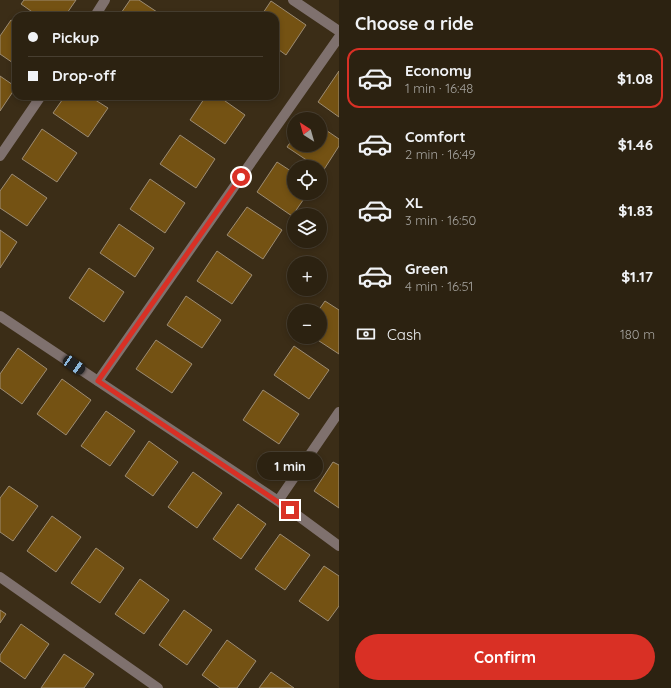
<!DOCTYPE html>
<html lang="en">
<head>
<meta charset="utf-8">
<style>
	:root { --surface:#2c2211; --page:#382f1f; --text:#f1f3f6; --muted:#a6a49f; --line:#483f31; --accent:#d93025 }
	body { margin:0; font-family:Quicksand,sans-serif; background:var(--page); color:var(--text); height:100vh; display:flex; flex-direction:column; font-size:15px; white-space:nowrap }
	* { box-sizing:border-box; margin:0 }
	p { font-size:13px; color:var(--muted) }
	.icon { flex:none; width:22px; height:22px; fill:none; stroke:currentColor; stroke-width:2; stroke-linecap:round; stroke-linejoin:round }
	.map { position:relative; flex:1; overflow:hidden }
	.side { display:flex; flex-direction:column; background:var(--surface); width:332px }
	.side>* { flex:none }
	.guide { position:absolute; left:12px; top:12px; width:267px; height:88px; border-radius:12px; box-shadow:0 2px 6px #0003,0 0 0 1px var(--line); display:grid; align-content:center; height:88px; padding:0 16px; background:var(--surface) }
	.needle { width:26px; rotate:323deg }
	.buttons { position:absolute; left:287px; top:112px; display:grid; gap:8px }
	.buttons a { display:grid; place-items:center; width:40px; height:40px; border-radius:50%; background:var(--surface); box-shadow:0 2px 6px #0003,0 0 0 1px var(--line); font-size:20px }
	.end { position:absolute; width:18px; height:18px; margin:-9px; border:5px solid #d93025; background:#fff; box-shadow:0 0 0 2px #fff }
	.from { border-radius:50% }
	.bubble { position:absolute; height:28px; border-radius:14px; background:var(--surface); box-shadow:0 2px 6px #0003,0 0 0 1px var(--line); font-size:13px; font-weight:700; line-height:28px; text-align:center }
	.car { position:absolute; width:12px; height:24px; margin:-12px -6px; border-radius:5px; box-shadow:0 0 3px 1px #0007; background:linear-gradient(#222 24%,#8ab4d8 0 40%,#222 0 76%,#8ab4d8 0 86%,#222 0) }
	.guide b { display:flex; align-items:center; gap:14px; height:38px; font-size:15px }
	.guide b+b { border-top:1px solid var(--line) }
	.guide i { width:10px; height:10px; background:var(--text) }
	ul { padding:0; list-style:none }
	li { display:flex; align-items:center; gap:12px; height:60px; margin:0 8px 6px; padding:0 8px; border:2px solid transparent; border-radius:12px }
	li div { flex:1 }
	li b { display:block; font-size:15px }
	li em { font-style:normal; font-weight:700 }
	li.on { border-color:var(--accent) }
	li>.icon { width:36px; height:36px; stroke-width:1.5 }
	h2 { padding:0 16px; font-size:18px; line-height:48px }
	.pay { display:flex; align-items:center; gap:10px; height:44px; padding:0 16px; font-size:15px }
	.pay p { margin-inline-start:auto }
	.primary-button { display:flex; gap:8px; margin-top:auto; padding:8px 16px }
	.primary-button a { flex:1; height:46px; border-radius:24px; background:var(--accent); color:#fff; font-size:16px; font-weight:700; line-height:46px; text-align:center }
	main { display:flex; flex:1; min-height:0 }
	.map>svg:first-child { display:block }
	.building { fill:#745213; stroke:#9d8c73 }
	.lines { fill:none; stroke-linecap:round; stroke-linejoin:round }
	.minor { stroke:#7f716e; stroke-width:10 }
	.route { stroke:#d93025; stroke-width:5 }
</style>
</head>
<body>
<main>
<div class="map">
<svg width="339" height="688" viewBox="0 0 339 688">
	<rect width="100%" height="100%" fill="#3b2d17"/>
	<!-- building -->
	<g class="building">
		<path d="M 24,0 L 76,0 L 65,16 L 38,16 L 21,4 Z"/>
		<path d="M 130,0 L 139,0 L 163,16 L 119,16 Z"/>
		<path d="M 271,1 L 306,25 L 286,55 L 275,47 L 275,16 L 261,16 Z"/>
		<path d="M 11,20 L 16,23 L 16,65 L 0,54 L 0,36 Z"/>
		<path d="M 339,71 L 339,117 L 318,102 Z"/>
		<path d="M 0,76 L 16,87 L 0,111 Z"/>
		<path d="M 65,96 L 89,96 L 108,108 L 88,137 L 53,113 Z"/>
		<path d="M 206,96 L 218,96 L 245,115 L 225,144 L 190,120 Z"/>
		<path d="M 320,126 L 339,139 L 339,146 L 323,171 L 320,167 L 317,167 L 287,147 L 294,137 L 294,145 L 320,145 Z"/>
		<path d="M 42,129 L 77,153 L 57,182 L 22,159 Z"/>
		<path d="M 180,135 L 215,159 L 196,188 L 160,164 Z"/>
		<path d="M 277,162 L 294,173 L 294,193 L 308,193 L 292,216 L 257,192 Z"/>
		<path d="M 12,174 L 47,198 L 27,226 L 0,208 L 0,191 Z"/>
		<path d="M 150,179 L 185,203 L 165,233 L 130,209 Z"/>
		<path d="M 247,207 L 282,230 L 263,259 L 227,235 Z"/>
		<path d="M 119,224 L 154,248 L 135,277 L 100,253 Z"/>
		<path d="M 0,230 L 17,242 L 0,268 Z"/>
		<path d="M 217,251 L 252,275 L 232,304 L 197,281 Z"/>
		<path d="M 89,268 L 124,292 L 104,322 L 69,298 Z"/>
		<path d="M 186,296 L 221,320 L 202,348 L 167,325 Z"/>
		<path d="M 325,301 L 339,310 L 339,354 L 313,337 L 320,337 L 320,311 L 318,311 Z"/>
		<path d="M 156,340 L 192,364 L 172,393 L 136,369 Z"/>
		<path d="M 294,346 L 329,370 L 309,399 L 274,375 Z"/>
		<path d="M 18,348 L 47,369 L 22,404 L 0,388 L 0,374 Z"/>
		<path d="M 62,379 L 91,400 L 66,435 L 37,414 Z"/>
		<path d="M 263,390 L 299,414 L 279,444 L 243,420 Z"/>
		<path d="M 106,411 L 135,431 L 110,466 L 81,446 Z"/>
		<path d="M 149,441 L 178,462 L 153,496 L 125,476 Z"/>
		<path d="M 333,462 L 339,465 L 339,508 L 314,491 Z"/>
		<path d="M 193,472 L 222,493 L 197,528 L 168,507 Z"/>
		<path d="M 9,486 L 38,506 L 13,541 L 0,532 L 0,498 Z"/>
		<path d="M 238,504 L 266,524 L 241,559 L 213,539 Z"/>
		<path d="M 52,516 L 81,537 L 56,572 L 27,551 Z"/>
		<path d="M 280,534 L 310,555 L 285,590 L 255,569 Z"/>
		<path d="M 96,548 L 124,568 L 100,603 L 71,583 Z"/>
		<path d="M 324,566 L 339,576 L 339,606 L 328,621 L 299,601 Z"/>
		<path d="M 140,579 L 169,600 L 144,634 L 115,614 Z"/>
		<path d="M 0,610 L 6,614 L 0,623 Z"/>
		<path d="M 184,610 L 212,630 L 187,665 L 159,645 Z"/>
		<path d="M 21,624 L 49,644 L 25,679 L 0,661 L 0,655 Z"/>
		<path d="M 227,640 L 256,661 L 237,688 L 220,688 L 202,675 Z"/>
		<path d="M 64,654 L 94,674 L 84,688 L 41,688 Z"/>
		<path d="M 271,672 L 294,688 L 259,688 Z"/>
	</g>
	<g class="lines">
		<!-- minor -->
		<g class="minor">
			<path d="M 293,0 L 339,31"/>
			<path d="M 95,16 L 105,0"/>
			<path d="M 0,156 L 41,96"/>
			<path d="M 0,316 L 278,501 L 339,546"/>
			<path d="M 98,381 L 339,37"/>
			<path d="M 278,501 L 339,412"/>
			<path d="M 0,577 L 158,688"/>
		</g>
	</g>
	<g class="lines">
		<!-- route -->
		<path class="route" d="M 241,177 L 98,381 L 290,510"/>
	</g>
</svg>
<div class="buttons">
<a><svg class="needle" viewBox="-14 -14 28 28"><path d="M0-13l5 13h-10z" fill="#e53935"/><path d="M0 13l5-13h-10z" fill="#a6a49f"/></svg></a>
<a><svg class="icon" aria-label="locate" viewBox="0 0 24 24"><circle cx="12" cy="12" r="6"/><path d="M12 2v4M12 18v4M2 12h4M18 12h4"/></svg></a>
<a><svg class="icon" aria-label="layers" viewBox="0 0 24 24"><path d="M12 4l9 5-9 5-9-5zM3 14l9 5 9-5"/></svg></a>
<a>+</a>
<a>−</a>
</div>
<i class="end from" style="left:241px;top:177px"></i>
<i class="end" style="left:290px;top:510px"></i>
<div class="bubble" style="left:257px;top:452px;width:66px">1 min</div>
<i class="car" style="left:74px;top:365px;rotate:124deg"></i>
<div class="guide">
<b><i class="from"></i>Pickup</b>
<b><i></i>Drop-off</b>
</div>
</div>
<section class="side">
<h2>Choose a ride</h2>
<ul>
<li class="on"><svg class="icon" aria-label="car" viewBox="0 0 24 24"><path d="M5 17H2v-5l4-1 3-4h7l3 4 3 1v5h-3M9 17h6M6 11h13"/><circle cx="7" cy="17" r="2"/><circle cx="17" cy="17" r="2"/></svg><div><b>Economy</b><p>1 min · 16:48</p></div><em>$1.08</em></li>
<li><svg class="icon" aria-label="car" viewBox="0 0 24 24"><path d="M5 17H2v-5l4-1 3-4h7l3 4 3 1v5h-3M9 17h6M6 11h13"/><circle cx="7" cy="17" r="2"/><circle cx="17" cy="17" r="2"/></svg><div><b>Comfort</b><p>2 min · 16:49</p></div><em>$1.46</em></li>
<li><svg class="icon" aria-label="car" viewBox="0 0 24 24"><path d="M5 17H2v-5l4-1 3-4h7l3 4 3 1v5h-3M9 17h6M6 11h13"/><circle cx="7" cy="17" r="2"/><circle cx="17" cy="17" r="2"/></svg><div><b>XL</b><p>3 min · 16:50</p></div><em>$1.83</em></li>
<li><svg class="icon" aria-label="car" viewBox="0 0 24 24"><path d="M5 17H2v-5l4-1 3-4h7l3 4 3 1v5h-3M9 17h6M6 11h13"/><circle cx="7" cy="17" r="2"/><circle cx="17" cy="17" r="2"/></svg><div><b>Green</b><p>4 min · 16:51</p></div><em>$1.17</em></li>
</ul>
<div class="pay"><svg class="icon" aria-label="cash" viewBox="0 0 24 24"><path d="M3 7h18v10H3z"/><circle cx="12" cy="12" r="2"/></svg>Cash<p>180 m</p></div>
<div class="primary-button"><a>Confirm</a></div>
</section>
</main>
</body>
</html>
